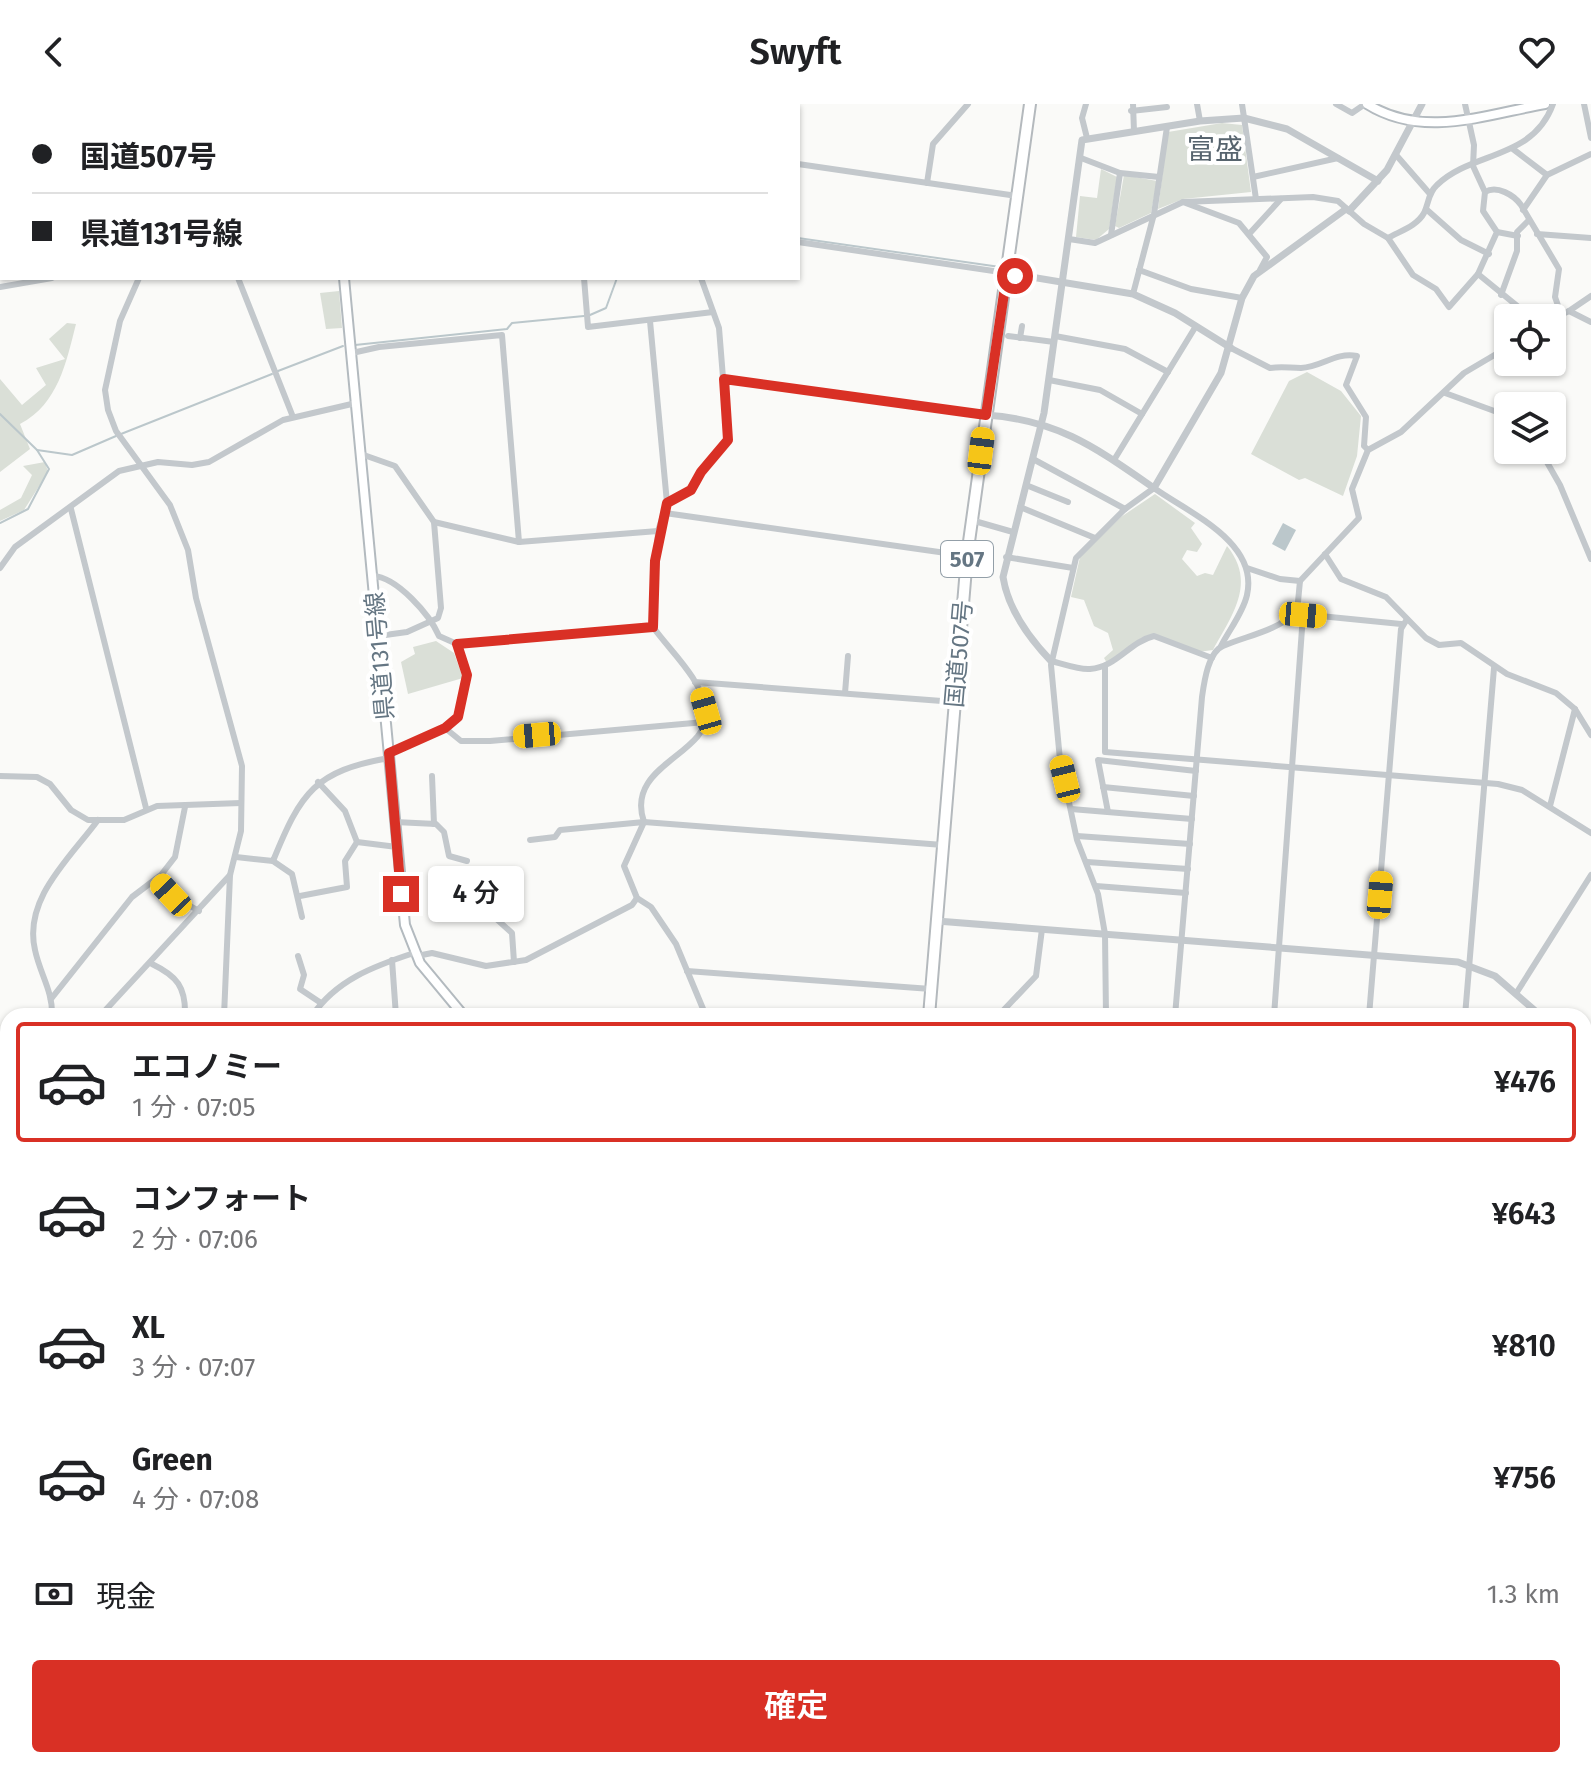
<!DOCTYPE html>
<html lang="ja">
<head>
<meta charset="utf-8">
<style>
	:root { --surface:#fff; --page:#f6f6f6; --text:#202124; --muted:#757577; --line:#e0e0e0; --accent:#d93025 }
	body { margin:0; font-family:"Fira Sans","Noto Sans JP",sans-serif; background:var(--page); color:var(--text); height:100vh; display:flex; flex-direction:column; font-size:30px; white-space:nowrap }
	* { box-sizing:border-box; margin:0 }
	p { font-size:26px; color:var(--muted) }
	.icon { flex:none; width:44px; height:44px; fill:none; stroke:currentColor; stroke-width:2; stroke-linecap:round; stroke-linejoin:round }
	.map { position:relative; flex:1; overflow:hidden }
	.details { position:absolute; left:0px; top:904px; width:1592px; height:760px; display:flex; flex-direction:column; background:var(--surface); border-radius:24px 24px 0 0; box-shadow:0 2px 6px #0004 }
	.details>* { flex:none }
	.hud { position:absolute; left:0px; top:0px; width:800px; height:176px; box-shadow:0 2px 6px #0004; display:grid; align-content:center; height:176px; padding:0 32px; background:var(--surface) }
	.controls { position:absolute; left:1494px; top:200px; display:grid; gap:16px }
	.controls a { display:grid; place-items:center; width:72px; height:72px; border-radius:8px; background:var(--surface); box-shadow:0 2px 6px #0004; font-size:40px }
	.end { position:absolute; width:36px; height:36px; margin:-18px; border:10px solid #d93025; background:#fff; box-shadow:0 0 0 4px #fff }
	.from { border-radius:50% }
	.bubble { position:absolute; height:56px; border-radius:8px; background:var(--surface); box-shadow:0 2px 6px #0004; font-size:26px; font-weight:600; line-height:56px; text-align:center }
	.car { position:absolute; width:24px; height:48px; margin:-24px -12px; border-radius:10px; box-shadow:0 0 6px 2px #0007; background:linear-gradient(#f5c518 24%,#345 0 40%,#f5c518 0 76%,#345 0 86%,#f5c518 0) }
	.hud b { display:flex; align-items:center; gap:28px; height:76px; font-size:30px }
	.hud b+b { border-top:2px solid var(--line) }
	.hud i { width:20px; height:20px; background:var(--text) }
	ul { padding:14px 0 0; list-style:none }
	li { display:flex; align-items:center; gap:24px; height:120px; margin:0 16px 12px; padding:0 16px; border:4px solid transparent; border-radius:8px }
	li div { flex:1 }
	li b { display:block; font-size:30px }
	li em { font-style:normal; font-weight:600 }
	li.current { border-color:var(--accent) }
	li>.icon { width:72px; height:72px; stroke-width:1.5 }
	.pay { display:flex; align-items:center; gap:20px; height:88px; padding:0 32px; font-size:30px }
	.pay p { margin-inline-start:auto }
	.button { display:flex; gap:16px; margin-top:auto; padding:16px 32px }
	.button a { flex:1; height:92px; border-radius:8px; background:var(--accent); color:#fff; font-size:32px; font-weight:600; line-height:92px; text-align:center }
	header { display:flex; justify-content:space-between; align-items:center; height:104px; padding:0 32px; background:var(--surface); font-size:36px; font-weight:600 }
	.map>svg:first-child { display:block }
	.green { fill:#dadfd7 }
	.water { fill:#bbc7cb }
	.lines { fill:none; stroke-linecap:round; stroke-linejoin:round }
	.stream { stroke:#bbc7cb; stroke-width:2 }
	.secondary-casing { stroke:#b3babf; stroke-width:12 }
	.trunk-casing { stroke:#b4b9bd; stroke-width:14 }
	.minor { stroke:#c3c8cc; stroke-width:6 }
	.tertiary { stroke:#c3c8cc; stroke-width:7 }
	.secondary { stroke:#fff; stroke-width:8 }
	.trunk { stroke:#fff; stroke-width:10 }
	.route { stroke:#d93025; stroke-width:10 }
	.labels { text-anchor:middle; dominant-baseline:central; stroke-width:8; stroke-linejoin:round; paint-order:stroke }
	.shield { fill:#fff; stroke:#939fa8; stroke-width:2 }
	.shield-label { font-size:22px; font-weight:bold; fill:#657683 }
	.street-label { font-size:24px; fill:#657683; stroke:#fff }
	.quarter-label { font-size:28px; fill:#57646e; stroke:#fff }
</style>
</head>
<body>
<header><svg class="icon" aria-label="back" viewBox="0 0 24 24"><path d="M15 5l-7 7 7 7"/></svg>Swyft<svg class="icon" aria-label="heart" viewBox="0 0 24 24"><path d="M12 20l-8-8c-3-5 5-10 8-4 3-6 11-1 8 4z"/></svg></header>
<div class="map">
<svg width="1591" height="1664" viewBox="0 0 1591 1664">
	<rect width="100%" height="100%" fill="#fafaf8"/>
	<!-- green -->
	<g class="green">
		<path d="M 1222,19 L 1242,21 L 1251,88 L 1183,95 L 1158,105 L 1168,28 Z"/>
		<path d="M 1101,65 L 1117,73 L 1109,125 L 1096,136 L 1076,133 L 1080,92 L 1097,94 Z"/>
		<path d="M 1124,71 L 1157,77 L 1151,109 L 1119,124 L 1115,122 Z"/>
		<path d="M 339,187 L 342,224 L 326,225 L 320,189 Z"/>
		<path d="M 67,219 L 76,220 C 66,259 58,300 20,320 L 30,345 L 0,368 L 0,275 L 22,301 L 46,281 L 36,264 L 65,255 L 49,235 Z"/>
		<path d="M 1307,268 L 1341,287 L 1361,312 L 1357,352 L 1343,392 L 1305,374 L 1299,376 L 1251,350 L 1289,277 Z"/>
		<path d="M 45,358 L 48,368 L 24,406 L 0,417 L 0,406 L 21,394 L 32,371 L 23,362 Z"/>
		<path d="M 1155,390 L 1195,419 L 1191,424 L 1202,440 L 1197,448 L 1187,446 L 1182,455 L 1197,472 L 1205,469 L 1213,471 L 1227,442 C 1257,479 1232,511 1213,546 L 1198,548 L 1154,530 L 1141,534 L 1107,559 L 1104,554 L 1113,546 L 1108,529 L 1094,522 L 1084,496 L 1071,493 L 1080,453 L 1121,413 Z"/>
		<path d="M 436,537 L 454,549 L 463,574 L 408,590 L 401,558 L 415,550 L 413,543 Z"/>
		<path d="M 0,1292 L 8,1294 L 7,1339 L 0,1339 Z"/>
		<path d="M 701,1656 L 779,1656 L 808,1664 L 697,1664 Z"/>
	</g>
	<!-- water -->
	<path class="water" d="M 1283,419 L 1296,426 L 1285,447 L 1272,440 Z"/>
	<g class="lines">
		<!-- stream -->
		<g class="stream">
			<path d="M 798,134 L 1000,163"/>
			<path d="M 590,211 L 606,204 L 617,174"/>
			<path d="M 355,241 L 507,225 L 512,219 L 584,212"/>
			<path d="M 278,267 L 343,242"/>
			<path d="M 0,310 L 37,346 L 49,365 L 28,405 L 0,419"/>
			<path d="M 121,330 L 272,270"/>
			<path d="M 37,346 L 72,351 L 116,332"/>
			<path d="M 1584,1501 L 1591,1496"/>
			<path d="M 0,1562 L 8,1561"/>
			<path d="M 112,1656 L 117,1664"/>
			<path d="M 627,1656 L 631,1664"/>
			<path d="M 1211,1656 L 1222,1664"/>
			<path d="M 203,1664 L 222,1656"/>
			<path d="M 964,1664 L 977,1656"/>
			<path d="M 1355,1664 L 1366,1656"/>
		</g>
		<defs>
			<g id="secondary">
				<path d="M 312,0 L 314,2"/>
				<path d="M 1367,0 C 1423,35 1484,11 1545,0"/>
				<path d="M 344,174 L 405,821 L 420,859 L 464,912"/>
			</g>
			<g id="trunk">
				<path d="M 929,912 L 967,452 L 1030,0"/>
				<path d="M 874,1656 L 876,1664"/>
			</g>
		</defs>
		<!-- secondary casing -->
		<use href="#secondary" class="secondary-casing"/>
		<!-- trunk casing -->
		<use href="#trunk" class="trunk-casing"/>
		<!-- minor -->
		<g class="minor">
			<path d="M 57,0 L 58,2"/>
			<path d="M 95,0 L 97,2"/>
			<path d="M 218,0 L 219,2"/>
			<path d="M 376,0 L 376,2"/>
			<path d="M 472,0 L 472,2"/>
			<path d="M 570,0 L 570,2"/>
			<path d="M 1086,0 L 1082,14 L 1087,34"/>
			<path d="M 1133,0 L 1134,27"/>
			<path d="M 1197,0 L 1200,17"/>
			<path d="M 1242,0 L 1256,95"/>
			<path d="M 1336,0 L 1352,9 L 1365,0"/>
			<path d="M 1465,0 L 1474,41 L 1473,62 L 1485,88 L 1483,107 L 1497,128 L 1478,170 L 1532,214"/>
			<path d="M 1584,0 L 1591,34"/>
			<path d="M 0,2 L 2,5"/>
			<path d="M 31,2 L 35,0"/>
			<path d="M 712,2 L 713,0"/>
			<path d="M 1131,7 L 1167,3"/>
			<path d="M 0,17 L 2,16"/>
			<path d="M 1513,45 L 1547,71"/>
			<path d="M 1397,52 L 1430,90"/>
			<path d="M 1081,54 L 1120,69 L 1159,73"/>
			<path d="M 798,60 L 1017,92"/>
			<path d="M 0,68 L 2,66"/>
			<path d="M 1253,73 L 1338,54"/>
			<path d="M 927,79 L 933,40 L 968,0"/>
			<path d="M 1485,88 C 1497,81 1514,91 1521,101 L 1559,165 L 1555,193 L 1561,210"/>
			<path d="M 1183,98 L 1239,119 L 1267,153 L 1260,166"/>
			<path d="M 1426,105 L 1461,136 L 1489,150"/>
			<path d="M 1523,106 L 1547,71 L 1591,50"/>
			<path d="M 1497,128 L 1518,132"/>
			<path d="M 1250,129 L 1281,95"/>
			<path d="M 1537,130 L 1591,134"/>
			<path d="M 1111,131 L 1120,69"/>
			<path d="M 1388,134 L 1413,171 L 1436,185 L 1449,203 L 1478,170"/>
			<path d="M 1069,135 L 1095,139 L 1183,98 L 1313,93 L 1338,97 L 1364,120 L 1388,134 C 1400,127 1417,122 1424,109 C 1429,99 1428,89 1437,81 C 1472,47 1533,56 1553,0"/>
			<path d="M 798,138 L 1007,169"/>
			<path d="M 1139,166 L 1191,185 L 1242,194"/>
			<path d="M 139,174 L 120,217 L 105,286 L 108,306 L 116,327 L 170,401 L 188,446 L 196,494 L 242,662 L 241,727 L 230,771 L 224,912"/>
			<path d="M 238,174 L 293,313"/>
			<path d="M 584,174 L 588,223 L 713,208"/>
			<path d="M 0,183 L 52,174"/>
			<path d="M 1133,190 L 1154,110 L 1167,23"/>
			<path d="M 1501,191 L 1517,147 L 1517,128 L 1528,117"/>
			<path d="M 1569,207 L 1591,192"/>
			<path d="M 1552,215 L 1569,207 L 1591,218"/>
			<path d="M 650,217 L 667,399 L 658,427 L 653,523 C 671,548 702,575 706,607 C 711,651 624,660 644,718 L 624,762 L 637,794 L 651,803 L 676,840 L 706,912"/>
			<path d="M 1008,232 L 1054,238"/>
			<path d="M 1055,232 L 1125,245 L 1168,268"/>
			<path d="M 1020,234 L 1022,222"/>
			<path d="M 1231,244 L 1270,264 C 1283,262 1289,264 1301,264 C 1322,263 1335,248 1357,252 L 1346,281 L 1366,313 L 1364,342 L 1368,346"/>
			<path d="M 352,249 L 379,243 L 502,231 L 519,438"/>
			<path d="M 724,275 L 986,311"/>
			<path d="M 1049,276 L 1100,286 L 1142,310"/>
			<path d="M 1445,289 L 1508,312"/>
			<path d="M 1540,346 L 1560,381 L 1591,455"/>
			<path d="M 361,350 L 395,362 L 434,418 L 441,504 L 438,514 L 407,528 L 378,532"/>
			<path d="M 1033,355 L 1125,405"/>
			<path d="M 1114,356 L 1196,222"/>
			<path d="M 1026,381 L 1068,398"/>
			<path d="M 667,399 L 691,386 L 701,368 L 728,336 L 719,224 L 701,174"/>
			<path d="M 1020,403 L 1095,434"/>
			<path d="M 71,405 L 146,704"/>
			<path d="M 665,409 L 967,452"/>
			<path d="M 971,416 L 1013,428"/>
			<path d="M 434,418 L 519,438 L 658,427"/>
			<path d="M 1325,450 L 1341,475 L 1386,493 L 1426,534 L 1439,541 L 1461,539 L 1507,570 L 1556,589 L 1575,605 L 1591,631"/>
			<path d="M 1006,453 L 1073,464"/>
			<path d="M 0,464 L 15,443 L 119,367 L 158,358 L 192,361 L 209,358 L 283,316 L 356,299"/>
			<path d="M 1247,464 L 1280,475 L 1300,477"/>
			<path d="M 373,472 C 397,473 430,511 439,532 L 457,540 L 653,523"/>
			<path d="M 1300,510 L 1401,520"/>
			<path d="M 1051,557 C 1064,560 1078,566 1090,565 C 1117,563 1129,538 1154,532 L 1212,554"/>
			<path d="M 1105,562 L 1105,648 L 1498,680 L 1522,686 L 1591,729"/>
			<path d="M 695,578 L 955,598"/>
			<path d="M 845,589 L 848,552"/>
			<path d="M 445,624 L 461,637 L 490,637 L 705,618"/>
			<path d="M 389,649 L 445,624 L 458,613 L 467,571 L 457,540"/>
			<path d="M 0,672 L 37,673 L 50,680 L 71,706 L 88,716 L 124,716 L 157,702 L 241,699"/>
			<path d="M 432,672 L 434,720"/>
			<path d="M 318,678 L 345,707 L 357,738"/>
			<path d="M 1103,683 L 1194,692"/>
			<path d="M 1550,702 L 1575,605"/>
			<path d="M 1071,705 L 1192,715"/>
			<path d="M 1108,708 L 1098,656 L 1196,667"/>
			<path d="M 395,718 L 436,720 L 444,728 L 449,752 L 467,757"/>
			<path d="M 1077,732 L 1190,740"/>
			<path d="M 530,736 L 555,733 L 560,726 L 644,718 L 943,741"/>
			<path d="M 357,738 L 397,743"/>
			<path d="M 236,753 L 273,757 C 301,688 315,667 389,654"/>
			<path d="M 273,757 L 292,770 L 302,813"/>
			<path d="M 1087,758 L 1188,765"/>
			<path d="M 156,775 L 171,791 L 199,807"/>
			<path d="M 1096,782 L 1186,789"/>
			<path d="M 483,785 L 480,800 L 512,829 L 514,858"/>
			<path d="M 300,792 L 347,783 L 345,757 L 357,738"/>
			<path d="M 298,852 L 304,871 L 300,885 L 321,899"/>
			<path d="M 417,852 L 432,849 L 486,862 L 526,856 L 632,801 L 637,794"/>
			<path d="M 392,856 L 396,912"/>
			<path d="M 152,860 C 177,872 186,883 185,912"/>
			<path d="M 687,867 L 931,885"/>
			<path d="M 1517,888 L 1591,771"/>
			<path d="M 51,895 L 132,793 L 161,771 L 175,753 L 185,703"/>
			<path d="M 52,912 C 53,887 40,870 35,846 C 23,795 70,754 98,716"/>
			<path d="M 100,912 L 230,771"/>
			<path d="M 312,912 C 336,876 374,862 414,849"/>
			<path d="M 998,912 L 1036,872 L 1042,825"/>
			<path d="M 1106,912 L 1105,830 L 1098,790 L 1077,736 L 1060,656 L 1051,561 L 1076,454 L 1125,405 L 1154,384 C 1189,409 1259,438 1247,491 C 1243,509 1229,526 1221,542"/>
			<path d="M 1175,912 L 1202,593 C 1204,579 1208,548 1223,542 C 1249,531 1274,528 1297,508 L 1300,477 L 1359,414 L 1352,385 L 1368,346 L 1401,328 L 1464,269 L 1508,243"/>
			<path d="M 1274,912 L 1303,511"/>
			<path d="M 1369,912 L 1401,525 L 1407,515"/>
			<path d="M 1465,912 L 1494,564"/>
			<path d="M 1584,939 L 1591,932"/>
			<path d="M 0,942 L 8,938"/>
			<path d="M 0,983 L 8,991"/>
			<path d="M 1584,1004 L 1591,1001"/>
			<path d="M 1584,1085 L 1591,1083"/>
			<path d="M 0,1116 L 8,1107"/>
			<path d="M 0,1232 L 8,1223"/>
			<path d="M 1584,1245 L 1591,1244"/>
			<path d="M 0,1418 L 8,1416"/>
			<path d="M 1584,1515 L 1591,1510"/>
			<path d="M 0,1576 L 8,1569"/>
			<path d="M 0,1597 L 8,1602"/>
			<path d="M 1584,1636 L 1591,1631"/>
			<path d="M 46,1656 L 47,1664"/>
			<path d="M 619,1656 L 622,1664"/>
			<path d="M 818,1656 L 851,1664"/>
			<path d="M 1046,1656 L 1054,1664"/>
			<path d="M 1197,1656 L 1209,1664"/>
			<path d="M 156,1664 L 161,1656"/>
			<path d="M 575,1664 L 579,1656"/>
			<path d="M 1368,1664 L 1379,1656"/>
			<path d="M 1545,1664 L 1556,1656"/>
		</g>
		<!-- tertiary -->
		<g class="tertiary">
			<path d="M 1349,107 L 1387,66 L 1422,0"/>
			<path d="M 1007,169 L 1133,190 L 1175,209 L 1231,244"/>
			<path d="M 986,311 C 1059,316 1096,344 1154,384 L 1221,269 L 1242,194 L 1254,172 L 1346,105"/>
			<path d="M 1051,557 C 1029,534 1008,505 1003,473 L 1044,309 L 1082,36 L 1200,17 L 1244,14 L 1287,25 L 1378,77"/>
			<path d="M 937,817 L 1458,858 L 1495,872 L 1541,912"/>
			<path d="M 1584,957 L 1591,964"/>
			<path d="M 1584,1185 L 1591,1179"/>
			<path d="M 1584,1319 L 1591,1328"/>
			<path d="M 1584,1436 L 1591,1431"/>
			<path d="M 412,1656 L 423,1664"/>
			<path d="M 387,1664 L 391,1656"/>
			<path d="M 867,1664 L 868,1656"/>
			<path d="M 1010,1664 L 1017,1656"/>
		</g>
		<!-- secondary -->
		<use href="#secondary" class="secondary"/>
		<!-- trunk -->
		<use href="#trunk" class="trunk"/>
	</g>
	<g class="lines">
		<!-- route -->
		<path class="route" d="M 401,790 L 389,649 L 445,624 L 458,613 L 467,571 L 457,540 L 653,523 L 655,457 L 667,399 L 691,386 L 701,368 L 728,336 L 724,275 L 986,311 L 1007,169 L 1015,172"/>
	</g>
	<g class="labels">
		<!-- shield labels -->
		<rect class="shield" x="941" y="437" width="52" height="36" rx="6"/>
		<g class="shield-label">
			<text x="967" y="455">507</text>
		</g>
		<!-- street labels -->
		<g class="street-label">
			<text transform="translate(959 550) rotate(-85)">国道507号</text>
			<text transform="translate(380 552) rotate(-95)">県道131号線</text>
		</g>
		<!-- quarter labels -->
		<g class="quarter-label">
			<text x="1215" y="45">富盛</text>
		</g>
	</g>
</svg>
<div class="controls">
<a><svg class="icon" aria-label="locate" viewBox="0 0 24 24"><circle cx="12" cy="12" r="6"/><path d="M12 2v4M12 18v4M2 12h4M18 12h4"/></svg></a>
<a><svg class="icon" aria-label="layers" viewBox="0 0 24 24"><path d="M12 4l9 5-9 5-9-5zM3 14l9 5 9-5"/></svg></a>
</div>
<i class="end from" style="left:1015px;top:172px"></i>
<i class="end" style="left:401px;top:790px"></i>
<div class="bubble" style="left:428px;top:762px;width:96px">4 分</div>
<i class="car" style="left:981px;top:347px;rotate:7deg"></i>
<i class="car" style="left:1303px;top:511px;rotate:95deg"></i>
<i class="car" style="left:706px;top:607px;rotate:344deg"></i>
<i class="car" style="left:537px;top:631px;rotate:265deg"></i>
<i class="car" style="left:1065px;top:675px;rotate:346deg"></i>
<i class="car" style="left:171px;top:791px;rotate:317deg"></i>
<i class="car" style="left:1380px;top:791px;rotate:5deg"></i>
<div class="hud">
<b><i class="from"></i>国道507号</b>
<b><i></i>県道131号線</b>
</div>
<section class="details">
<ul>
<li class="current"><svg class="icon" aria-label="car" viewBox="0 0 24 24"><path d="M5 17H2v-5l4-1 3-4h7l3 4 3 1v5h-3M9 17h6M6 11h13"/><circle cx="7" cy="17" r="2"/><circle cx="17" cy="17" r="2"/></svg><div><b>エコノミー</b><p>1 分 · 07:05</p></div><em>¥476</em></li>
<li><svg class="icon" aria-label="car" viewBox="0 0 24 24"><path d="M5 17H2v-5l4-1 3-4h7l3 4 3 1v5h-3M9 17h6M6 11h13"/><circle cx="7" cy="17" r="2"/><circle cx="17" cy="17" r="2"/></svg><div><b>コンフォート</b><p>2 分 · 07:06</p></div><em>¥643</em></li>
<li><svg class="icon" aria-label="car" viewBox="0 0 24 24"><path d="M5 17H2v-5l4-1 3-4h7l3 4 3 1v5h-3M9 17h6M6 11h13"/><circle cx="7" cy="17" r="2"/><circle cx="17" cy="17" r="2"/></svg><div><b>XL</b><p>3 分 · 07:07</p></div><em>¥810</em></li>
<li><svg class="icon" aria-label="car" viewBox="0 0 24 24"><path d="M5 17H2v-5l4-1 3-4h7l3 4 3 1v5h-3M9 17h6M6 11h13"/><circle cx="7" cy="17" r="2"/><circle cx="17" cy="17" r="2"/></svg><div><b>Green</b><p>4 分 · 07:08</p></div><em>¥756</em></li>
</ul>
<div class="pay"><svg class="icon" aria-label="cash" viewBox="0 0 24 24"><path d="M3 7h18v10H3z"/><circle cx="12" cy="12" r="2"/></svg>現金<p>1.3 km</p></div>
<div class="button"><a>確定</a></div>
</section>
</div>
</body>
</html>
